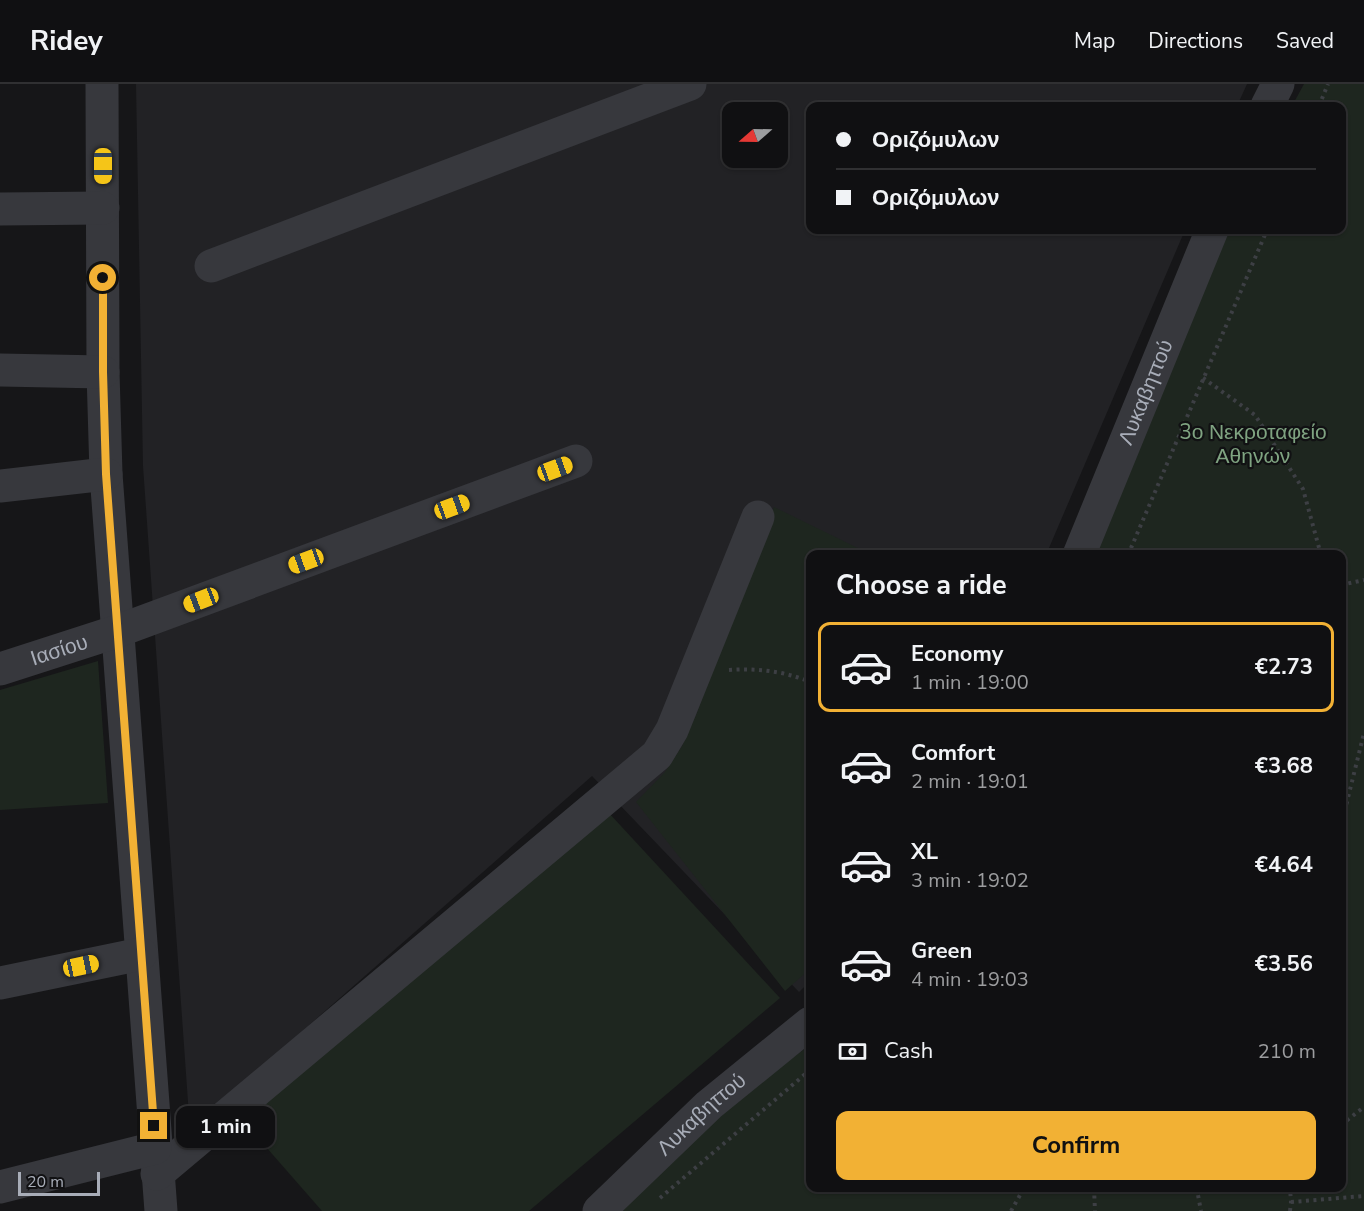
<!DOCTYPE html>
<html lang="en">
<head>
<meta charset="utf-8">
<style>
	:root { --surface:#101012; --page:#1e1e20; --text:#f1f3f6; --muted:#9c9d9f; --line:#303032; --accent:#f2b134 }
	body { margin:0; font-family:"Nunito Sans",sans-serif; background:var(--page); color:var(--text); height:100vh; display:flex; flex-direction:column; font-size:22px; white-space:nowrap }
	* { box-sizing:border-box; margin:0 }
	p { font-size:20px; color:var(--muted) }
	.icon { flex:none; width:33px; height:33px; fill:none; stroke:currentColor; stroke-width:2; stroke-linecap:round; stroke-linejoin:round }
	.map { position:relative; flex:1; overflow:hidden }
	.sheet { position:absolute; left:806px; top:466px; width:540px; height:642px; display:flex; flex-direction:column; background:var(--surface); border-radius:12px; box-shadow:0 2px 4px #0004,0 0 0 2px var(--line) }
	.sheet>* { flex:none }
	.guide { position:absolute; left:806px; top:18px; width:540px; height:132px; border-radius:12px; box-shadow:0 2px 4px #0004,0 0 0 2px var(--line); display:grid; align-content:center; height:132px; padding:0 30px; background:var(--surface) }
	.needle { width:39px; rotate:250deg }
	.tools { position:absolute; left:722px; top:18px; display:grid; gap:12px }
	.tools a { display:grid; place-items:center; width:66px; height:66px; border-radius:12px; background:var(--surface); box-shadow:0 2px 4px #0004,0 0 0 2px var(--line); font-size:30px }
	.scale { position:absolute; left:18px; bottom:15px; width:82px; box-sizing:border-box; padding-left:6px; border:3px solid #a8adb8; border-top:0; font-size:16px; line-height:21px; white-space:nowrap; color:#a8adb8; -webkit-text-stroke:4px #111113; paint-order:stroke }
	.end { position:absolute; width:27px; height:27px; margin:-14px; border:8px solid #f2b134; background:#111; box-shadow:0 0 0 3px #111 }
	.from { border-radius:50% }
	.bubble { position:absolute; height:42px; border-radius:12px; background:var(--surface); box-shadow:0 2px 4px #0004,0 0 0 2px var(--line); font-size:20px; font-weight:700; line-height:42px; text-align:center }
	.car { position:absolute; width:18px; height:36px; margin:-18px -9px; border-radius:8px; box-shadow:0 0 4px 2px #0007; background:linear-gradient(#f5c518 24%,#345 0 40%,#f5c518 0 76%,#345 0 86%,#f5c518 0) }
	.guide b { display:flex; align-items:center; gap:21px; height:57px; font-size:22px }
	.guide b+b { border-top:2px solid var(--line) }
	.guide i { width:15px; height:15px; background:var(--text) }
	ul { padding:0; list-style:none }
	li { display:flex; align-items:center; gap:18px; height:90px; margin:0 12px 9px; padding:0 18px; border:3px solid transparent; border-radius:12px }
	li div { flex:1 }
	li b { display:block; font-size:22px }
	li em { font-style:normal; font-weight:700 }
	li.on { border-color:var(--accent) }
	li>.icon { width:54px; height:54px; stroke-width:1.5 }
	h2 { padding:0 30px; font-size:27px; line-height:72px }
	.pay { display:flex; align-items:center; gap:15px; height:66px; padding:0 30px; font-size:22px }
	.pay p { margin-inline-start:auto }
	.button { display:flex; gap:12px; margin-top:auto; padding:12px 30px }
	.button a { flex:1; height:69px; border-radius:12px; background:var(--accent); color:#111; font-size:24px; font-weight:700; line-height:69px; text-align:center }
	header { display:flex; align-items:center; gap:36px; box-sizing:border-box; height:84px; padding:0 30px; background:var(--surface); border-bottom:2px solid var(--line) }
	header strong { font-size:28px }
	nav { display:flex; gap:33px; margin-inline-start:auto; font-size:21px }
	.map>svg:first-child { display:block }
	.built { fill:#222225; fill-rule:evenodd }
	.green { fill:#1e261f }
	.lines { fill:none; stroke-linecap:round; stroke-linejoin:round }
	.path { stroke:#3d3f44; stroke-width:4; stroke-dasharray:3 4.5; stroke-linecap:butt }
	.minor { stroke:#37383d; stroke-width:33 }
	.route { stroke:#f2b134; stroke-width:8 }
	.labels { text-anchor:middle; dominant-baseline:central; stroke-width:4.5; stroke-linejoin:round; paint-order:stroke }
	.street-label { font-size:21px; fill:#a8adb8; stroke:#111113 }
	.park-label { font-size:21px; fill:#7fa381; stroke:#111113 }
</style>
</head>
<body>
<header>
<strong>Ridey</strong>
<nav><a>Map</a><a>Directions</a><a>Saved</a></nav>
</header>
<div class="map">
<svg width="1364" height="1127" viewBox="0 0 1364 1127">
	<rect width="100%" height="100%" fill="#161618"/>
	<!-- built -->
	<path class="built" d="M 136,0 L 1247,0 L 1237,22 L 810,22 L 810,146 L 1185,146 L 1046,471 L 810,471 L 810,897 L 799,908 L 592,692 L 190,1046 L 143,382 ZM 732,28 L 777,28 L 777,74 L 732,74 Z"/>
	<!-- green -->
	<g class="green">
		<path d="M 1304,0 L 1364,0 L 1364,1127 L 618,1127 L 728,1021 L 810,961 L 810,1104 L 1341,1104 L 1341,471 L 1089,471 L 1189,224 L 1229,146 L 1341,146 L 1341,22 L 1292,22 Z"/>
		<path d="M 774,423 L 872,471 L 810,471 L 810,885 L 785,907 L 636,718 L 665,688 L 682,662 L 696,631 Z"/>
		<path d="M 98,577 L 108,719 L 0,726 L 0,606 Z"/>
		<path d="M 596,715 L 780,914 L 529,1127 L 322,1127 L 239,1032 Z"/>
	</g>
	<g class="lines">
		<!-- path -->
		<g class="path">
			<path d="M 1319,22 L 1328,0"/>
			<path d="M 1203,294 L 1255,331 L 1303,405 L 1321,471"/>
			<path d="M 1128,471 L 1267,146"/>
			<path d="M 1341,501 L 1364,496"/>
			<path d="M 729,586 C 757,584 784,587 810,598"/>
			<path d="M 1341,742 L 1364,649"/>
			<path d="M 1341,1041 L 1364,1023"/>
			<path d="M 1094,1104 L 1095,1127"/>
			<path d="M 1200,1104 L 1198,1111 L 1201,1127"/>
			<path d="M 660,1114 L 810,986"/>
			<path d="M 1291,1118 L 1364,1112"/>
			<path d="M 1011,1127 L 1024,1104"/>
			<path d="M 1290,1127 L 1291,1118 L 1290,1104"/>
		</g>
		<!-- minor -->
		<g class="minor">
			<path d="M 102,0 L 103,288 L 106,390 L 161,1127"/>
			<path d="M 1267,22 L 1278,0"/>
			<path d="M 0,125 L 103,124"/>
			<path d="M 211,182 L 690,0"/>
			<path d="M 0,286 L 103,288"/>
			<path d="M 0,402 L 106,390"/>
			<path id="s1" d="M 1079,471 L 1212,146"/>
			<path id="s2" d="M 0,585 L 118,547 L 576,377"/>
			<path d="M 0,899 L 141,870"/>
			<path d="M 157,1090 L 657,671 L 672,646 L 758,433"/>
			<path d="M 0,1103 L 155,1064"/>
			<path id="s3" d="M 599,1127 L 709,1021 L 810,939"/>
		</g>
	</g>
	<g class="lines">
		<!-- route -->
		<path class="route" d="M 103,194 L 103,288 L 106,390 L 154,1042"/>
	</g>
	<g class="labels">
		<!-- street labels -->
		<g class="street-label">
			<text stroke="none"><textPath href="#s1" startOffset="176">Λυκαβηττού</textPath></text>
			<text stroke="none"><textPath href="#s2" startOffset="62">Ιασίου</textPath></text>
			<text stroke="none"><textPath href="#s3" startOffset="141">Λυκαβηττού</textPath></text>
		</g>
		<!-- park labels -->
		<g class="park-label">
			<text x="1253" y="348">3ο Νεκροταφείο<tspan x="1253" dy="24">Αθηνών</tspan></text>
		</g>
	</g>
</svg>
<div class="tools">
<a><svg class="needle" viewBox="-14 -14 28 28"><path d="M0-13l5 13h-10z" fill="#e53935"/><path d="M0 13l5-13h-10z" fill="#9c9d9f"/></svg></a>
</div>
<div class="scale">20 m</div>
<i class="end from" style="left:103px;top:194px"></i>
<i class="end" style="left:154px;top:1042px"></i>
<div class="bubble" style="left:176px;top:1022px;width:99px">1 min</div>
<i class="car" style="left:103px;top:82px;rotate:180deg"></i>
<i class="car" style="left:555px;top:385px;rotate:70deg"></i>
<i class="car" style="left:452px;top:423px;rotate:70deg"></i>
<i class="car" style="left:306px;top:477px;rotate:250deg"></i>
<i class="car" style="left:201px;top:516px;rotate:249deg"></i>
<i class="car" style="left:81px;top:882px;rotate:78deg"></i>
<div class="guide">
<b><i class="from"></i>Οριζόμυλων</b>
<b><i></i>Οριζόμυλων</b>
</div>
<section class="sheet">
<h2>Choose a ride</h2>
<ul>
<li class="on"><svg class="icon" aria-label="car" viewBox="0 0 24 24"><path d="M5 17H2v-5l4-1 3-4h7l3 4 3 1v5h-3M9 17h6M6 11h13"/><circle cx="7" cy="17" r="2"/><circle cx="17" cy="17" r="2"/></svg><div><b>Economy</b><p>1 min · 19:00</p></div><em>€2.73</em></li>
<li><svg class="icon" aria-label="car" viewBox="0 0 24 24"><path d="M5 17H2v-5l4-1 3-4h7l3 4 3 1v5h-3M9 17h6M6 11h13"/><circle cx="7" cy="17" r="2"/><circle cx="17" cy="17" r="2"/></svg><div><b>Comfort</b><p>2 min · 19:01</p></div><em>€3.68</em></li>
<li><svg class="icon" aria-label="car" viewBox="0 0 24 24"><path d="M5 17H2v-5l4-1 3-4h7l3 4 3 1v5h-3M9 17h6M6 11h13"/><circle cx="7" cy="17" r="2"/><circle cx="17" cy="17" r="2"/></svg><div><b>XL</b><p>3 min · 19:02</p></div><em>€4.64</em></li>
<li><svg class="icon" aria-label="car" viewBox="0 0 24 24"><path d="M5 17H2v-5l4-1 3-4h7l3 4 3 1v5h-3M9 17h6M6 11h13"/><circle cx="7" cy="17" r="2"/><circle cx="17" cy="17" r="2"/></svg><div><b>Green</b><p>4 min · 19:03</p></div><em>€3.56</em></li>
</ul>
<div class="pay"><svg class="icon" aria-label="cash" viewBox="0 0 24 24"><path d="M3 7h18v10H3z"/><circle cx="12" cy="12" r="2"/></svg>Cash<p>210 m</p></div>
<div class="button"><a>Confirm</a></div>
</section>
</div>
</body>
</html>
